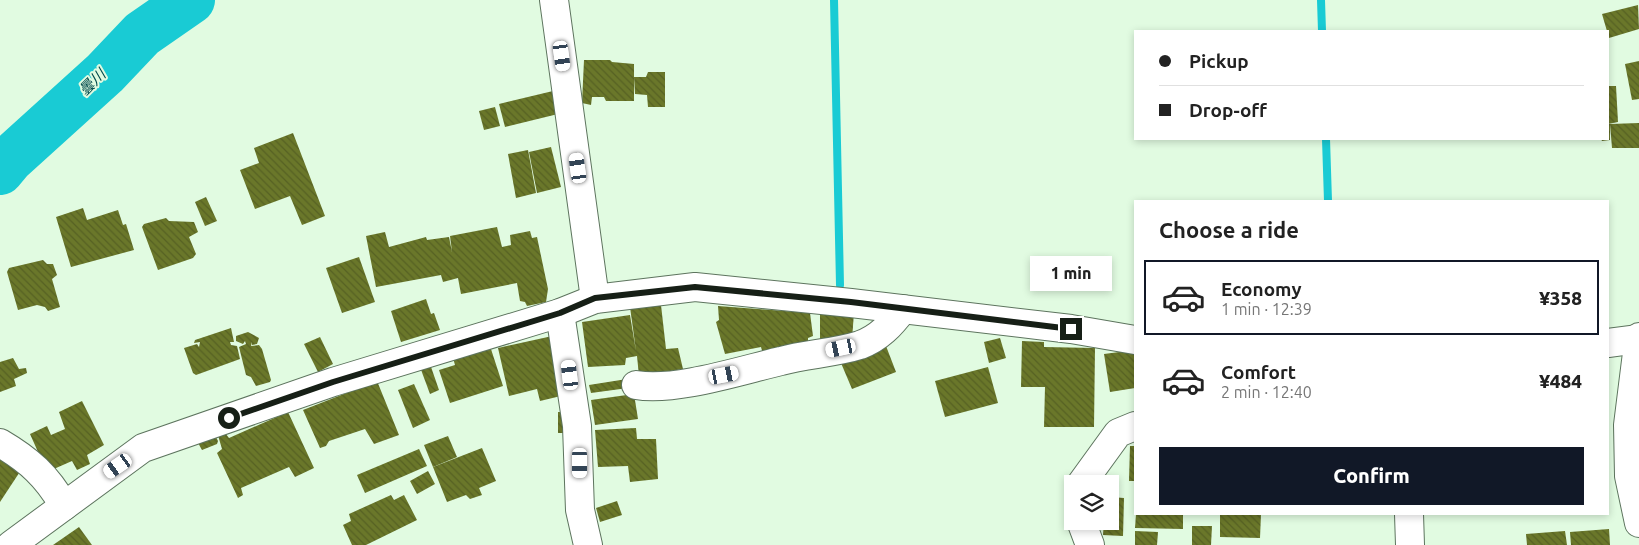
<!DOCTYPE html>
<html lang="en">
<head>
<meta charset="utf-8">
<style>
	:root { --surface:#fff; --page:#f2f2f2; --text:#222; --muted:#767676; --line:#e0e0e0; --accent:#111827 }
	body { margin:0; font-family:Ubuntu,"Noto Sans JP",sans-serif; background:var(--page); color:var(--text); height:100vh; display:flex; flex-direction:column; font-size:19px; white-space:nowrap }
	* { box-sizing:border-box; margin:0 }
	p { font-size:16px; color:var(--muted) }
	.icon { flex:none; width:28px; height:28px; fill:none; stroke:currentColor; stroke-width:2; stroke-linecap:round; stroke-linejoin:round }
	.map { position:relative; flex:1; overflow:hidden }
	.sheet { position:absolute; left:1134px; top:200px; width:475px; height:315px; display:flex; flex-direction:column; background:var(--surface); border-radius:0px; box-shadow:0 2px 8px #0003 }
	.sheet>* { flex:none }
	.top-card { position:absolute; left:1134px; top:30px; width:475px; height:110px; border-radius:0px; box-shadow:0 2px 8px #0003; display:grid; align-content:center; height:110px; padding:0 25px; background:var(--surface) }
	.tools { position:absolute; left:1064px; top:475px; display:grid; gap:10px }
	.tools a { display:grid; place-items:center; width:55px; height:55px; border-radius:0px; background:var(--surface); box-shadow:0 2px 8px #0003; font-size:25px }
	.end { position:absolute; width:22px; height:22px; margin:-11px; border:6px solid #161f16; background:#fff; box-shadow:0 0 0 2px #fff }
	.from { border-radius:50% }
	.bubble { position:absolute; height:35px; border-radius:0px; background:var(--surface); box-shadow:0 2px 8px #0003; font-size:16px; font-weight:800; line-height:35px; text-align:center }
	.car { position:absolute; width:15px; height:30px; margin:-15px -8px; border-radius:6px; box-shadow:0 0 4px 1px #0007; background:linear-gradient(#fff 24%,#345 0 40%,#fff 0 76%,#345 0 86%,#fff 0) }
	.top-card b { display:flex; align-items:center; gap:18px; height:48px; font-size:19px }
	.top-card b+b { border-top:1px solid var(--line) }
	.top-card i { width:12px; height:12px; background:var(--text) }
	ul { padding:0; list-style:none }
	li { display:flex; align-items:center; gap:15px; height:75px; margin:0 10px 8px; padding:0 15px; border:2px solid transparent; border-radius:0px }
	li div { flex:1 }
	li b { display:block; font-size:19px }
	li em { font-style:normal; font-weight:800 }
	li.current { border-color:var(--accent) }
	li>.icon { width:45px; height:45px; stroke-width:1.5 }
	h2 { padding:0 25px; font-size:22px; line-height:60px }
	.action { display:flex; gap:10px; margin-top:auto; padding:10px 25px }
	.action a { flex:1; height:58px; border-radius:0px; background:var(--accent); color:#fff; font-size:20px; font-weight:800; line-height:58px; text-align:center }
	.map>svg:first-child { display:block }
	.lines { fill:none; stroke-linecap:round; stroke-linejoin:round }
	.stream { stroke:#19cbd4; stroke-width:8 }
	.river { stroke:#19cbd4; stroke-width:48 }
	.building { fill:url(#building-back-hatch) }
	.minor-casing { stroke:#5d745e; stroke-width:30 }
	.minor { stroke:#fff; stroke-width:28 }
	.route { stroke:#161f16; stroke-width:6 }
	.labels { text-anchor:middle; dominant-baseline:central; stroke-width:4; stroke-linejoin:round; paint-order:stroke }
	.water-label { font-size:15px; font-style:italic; fill:#00494c; stroke:#e1fbe1 }
</style>
</head>
<body>
<div class="map">
<svg width="1639" height="545" viewBox="0 0 1639 545">
	<defs>
		<pattern id="building-back-hatch" width="6" height="6" patternUnits="userSpaceOnUse" patternTransform="scale(1.25)"><rect width="6" height="6" fill="#6a772a"/><path d="M-1 5l2 2M0 0l6 6M5-1l2 2" fill="none" stroke="#566123"/></pattern>
	</defs>
	<rect width="100%" height="100%" fill="#e1fbe1"/>
	<g class="lines">
		<!-- stream -->
		<g class="stream">
			<path d="M 834,0 L 840,285"/>
			<path d="M 1321,0 L 1322,31"/>
			<path d="M 1326,139 L 1328,201"/>
		</g>
		<!-- river -->
		<path class="river" d="M 0,171 L 10,159 L 105,73 L 142,34 L 191,0"/>
	</g>
	<!-- building -->
	<g class="building">
		<path d="M 1638,5 L 1639,29 L 1609,38 L 1602,14 Z"/>
		<path d="M 584,60 L 610,60 L 612,62 L 634,64 L 634,101 L 606,101 L 604,97 L 592,97 L 591,105 L 582,103 Z"/>
		<path d="M 1639,61 L 1639,99 L 1632,100 L 1625,64 Z"/>
		<path d="M 648,72 L 665,72 L 665,107 L 648,107 L 647,95 L 635,94 L 634,77 L 646,77 Z"/>
		<path d="M 1608,86 L 1616,86 L 1618,122 L 1608,124 Z"/>
		<path d="M 553,91 L 558,114 L 505,127 L 499,104 Z"/>
		<path d="M 495,107 L 500,126 L 484,130 L 479,111 Z"/>
		<path d="M 1639,123 L 1639,148 L 1612,148 L 1610,124 Z"/>
		<path d="M 1608,124 L 1610,124 L 1610,140 L 1602,141 L 1601,139 L 1608,139 Z"/>
		<path d="M 293,133 L 325,216 L 302,225 L 290,196 L 255,209 L 240,170 L 259,163 L 254,148 Z"/>
		<path d="M 551,147 L 561,187 L 537,193 L 529,152 Z"/>
		<path d="M 528,150 L 536,193 L 516,198 L 508,154 Z"/>
		<path d="M 206,197 L 217,221 L 205,226 L 195,202 Z"/>
		<path d="M 83,208 L 87,220 L 118,210 L 123,225 L 126,224 L 134,250 L 71,267 L 56,217 Z"/>
		<path d="M 166,218 L 169,221 L 194,222 L 198,232 L 189,237 L 196,254 L 193,258 L 158,270 L 142,227 L 144,224 Z"/>
		<path d="M 497,227 L 502,247 L 511,245 L 510,235 L 530,231 L 532,238 L 537,237 L 548,289 L 546,302 L 527,306 L 525,302 L 520,301 L 517,283 L 461,294 L 458,278 L 443,282 L 441,275 L 376,287 L 366,236 L 385,232 L 389,247 L 426,237 L 427,240 L 449,237 L 452,252 L 450,236 Z"/>
		<path d="M 359,257 L 375,302 L 342,313 L 326,268 Z"/>
		<path d="M 43,260 L 47,264 L 53,264 L 57,275 L 52,279 L 60,307 L 48,311 L 45,307 L 37,305 L 18,310 L 7,272 L 9,268 Z"/>
		<path d="M 426,299 L 431,314 L 434,313 L 440,330 L 401,342 L 391,311 Z"/>
		<path d="M 661,305 L 666,349 L 678,348 L 683,369 L 639,376 L 637,356 L 626,358 L 625,365 L 588,367 L 582,322 L 630,315 L 636,351 L 630,307 Z"/>
		<path d="M 718,306 L 810,313 L 813,336 L 808,338 L 808,347 L 763,354 L 761,347 L 725,354 L 716,322 L 719,320 Z"/>
		<path d="M 820,308 L 854,312 L 852,340 L 820,340 Z"/>
		<path d="M 231,328 L 234,342 L 230,342 L 231,345 L 237,346 L 240,359 L 196,375 L 193,373 L 184,348 L 197,344 L 199,347 L 200,342 L 194,343 L 195,340 Z"/>
		<path d="M 248,332 L 259,338 L 257,344 L 252,345 L 252,342 L 251,346 L 259,345 L 262,349 L 271,380 L 270,382 L 256,386 L 251,377 L 246,375 L 239,347 L 246,344 L 245,341 L 243,344 L 236,341 L 236,336 Z"/>
		<path d="M 557,335 L 565,395 L 540,401 L 537,389 L 509,396 L 498,348 Z"/>
		<path d="M 320,337 L 333,364 L 318,372 L 304,344 Z"/>
		<path d="M 1000,338 L 1006,358 L 989,363 L 984,342 Z"/>
		<path d="M 1022,341 L 1044,342 L 1044,347 L 1095,348 L 1094,427 L 1044,427 L 1045,387 L 1021,387 Z"/>
		<path d="M 490,346 L 503,386 L 450,403 L 439,370 L 455,365 L 453,358 Z"/>
		<path d="M 886,346 L 896,372 L 852,389 L 841,363 Z"/>
		<path d="M 1135,350 L 1135,388 L 1110,392 L 1104,354 Z"/>
		<path d="M 13,358 L 19,369 L 26,368 L 27,373 L 14,379 L 16,386 L 0,392 L 0,362 Z"/>
		<path d="M 430,364 L 439,390 L 430,394 L 420,367 Z"/>
		<path d="M 988,367 L 998,403 L 945,417 L 935,381 Z"/>
		<path d="M 627,379 L 628,388 L 591,393 L 589,385 Z"/>
		<path d="M 377,381 L 399,435 L 374,444 L 365,429 L 329,441 L 326,446 L 320,448 L 303,410 Z"/>
		<path d="M 414,384 L 430,420 L 413,428 L 398,390 Z"/>
		<path d="M 634,394 L 638,419 L 595,425 L 591,400 Z"/>
		<path d="M 82,401 L 104,445 L 87,455 L 90,464 L 77,470 L 72,461 L 47,472 L 30,434 L 47,426 L 51,435 L 65,429 L 59,412 Z"/>
		<path d="M 288,412 L 314,468 L 295,477 L 289,467 L 241,488 L 243,495 L 238,498 L 217,453 L 222,449 L 217,432 L 222,429 L 229,438 Z"/>
		<path d="M 558,412 L 571,412 L 570,433 L 558,433 Z"/>
		<path d="M 636,428 L 637,439 L 656,439 L 658,479 L 630,482 L 628,466 L 598,467 L 595,430 Z"/>
		<path d="M 214,433 L 218,441 L 217,444 L 202,450 L 197,441 Z"/>
		<path d="M 448,436 L 457,457 L 433,467 L 424,445 Z"/>
		<path d="M 1130,446 L 1135,446 L 1135,481 L 1129,481 Z"/>
		<path d="M 0,448 L 25,464 L 0,502 Z"/>
		<path d="M 482,448 L 496,481 L 479,488 L 482,495 L 470,499 L 466,495 L 447,502 L 433,467 Z"/>
		<path d="M 419,449 L 427,466 L 365,493 L 357,475 Z"/>
		<path d="M 428,471 L 435,484 L 417,494 L 410,481 Z"/>
		<path d="M 391,495 L 394,500 L 404,495 L 417,520 L 366,545 L 352,545 L 343,525 L 351,521 L 349,514 Z"/>
		<path d="M 1110,497 L 1124,498 L 1123,536 L 1103,535 L 1104,521 L 1110,521 Z"/>
		<path d="M 617,501 L 622,515 L 600,522 L 596,508 Z"/>
		<path d="M 1136,514 L 1183,514 L 1183,529 L 1135,528 Z"/>
		<path d="M 1220,514 L 1261,514 L 1260,538 L 1220,537 Z"/>
		<path d="M 1192,526 L 1212,526 L 1211,545 L 1192,545 Z"/>
		<path d="M 79,527 L 92,545 L 53,545 Z"/>
		<path d="M 1609,529 L 1610,545 L 1571,545 L 1570,532 Z"/>
		<path d="M 1135,531 L 1158,532 L 1157,545 L 1135,545 Z"/>
		<path d="M 1565,531 L 1567,545 L 1527,545 L 1526,534 Z"/>
	</g>
	<g class="lines">
		<defs>
			<g id="minor">
				<path d="M 554,0 L 595,299"/>
				<path d="M 560,313 L 577,426 L 580,510 L 588,545"/>
				<path d="M 1639,337 L 1628,425 L 1629,476 L 1639,523"/>
				<path d="M 1608,343 L 1639,339"/>
				<path d="M 636,385 C 675,392 742,370 781,361 C 807,354 835,353 860,345 C 879,338 891,325 903,309"/>
				<path d="M 0,443 C 29,460 47,476 64,506"/>
				<path d="M 1081,484 L 1118,433 L 1135,426"/>
				<path d="M 1409,514 L 1410,545"/>
				<path d="M 1081,521 L 1090,545"/>
				<path d="M 11,545 L 143,448 L 333,382 L 560,313 L 595,299 L 695,287 L 851,303 L 1071,329 L 1135,340"/>
			</g>
		</defs>
		<!-- minor casing -->
		<use href="#minor" class="minor-casing"/>
		<!-- minor -->
		<use href="#minor" class="minor"/>
	</g>
	<g class="lines">
		<!-- route -->
		<path class="route" d="M 229,418 L 333,382 L 560,313 L 595,298 L 695,287 L 851,302 L 1071,329"/>
	</g>
	<g class="labels">
		<!-- water labels -->
		<g class="water-label">
			<text transform="translate(92 82) rotate(-44)">曇川</text>
		</g>
	</g>
</svg>
<div class="tools">
<a><svg class="icon" aria-label="layers" viewBox="0 0 24 24"><path d="M12 4l9 5-9 5-9-5zM3 14l9 5 9-5"/></svg></a>
</div>
<i class="end from" style="left:229px;top:418px"></i>
<i class="end" style="left:1071px;top:329px"></i>
<div class="bubble" style="left:1030px;top:256px;width:82px">1 min</div>
<i class="car" style="left:562px;top:56px;rotate:172deg"></i>
<i class="car" style="left:578px;top:168px;rotate:352deg"></i>
<i class="car" style="left:841px;top:348px;rotate:258deg"></i>
<i class="car" style="left:570px;top:375px;rotate:353deg"></i>
<i class="car" style="left:724px;top:375px;rotate:79deg"></i>
<i class="car" style="left:580px;top:463px;rotate:180deg"></i>
<i class="car" style="left:118px;top:466px;rotate:235deg"></i>
<div class="top-card">
<b><i class="from"></i>Pickup</b>
<b><i></i>Drop-off</b>
</div>
<section class="sheet">
<h2>Choose a ride</h2>
<ul>
<li class="current"><svg class="icon" aria-label="car" viewBox="0 0 24 24"><path d="M5 17H2v-5l4-1 3-4h7l3 4 3 1v5h-3M9 17h6M6 11h13"/><circle cx="7" cy="17" r="2"/><circle cx="17" cy="17" r="2"/></svg><div><b>Economy</b><p>1 min · 12:39</p></div><em>¥358</em></li>
<li><svg class="icon" aria-label="car" viewBox="0 0 24 24"><path d="M5 17H2v-5l4-1 3-4h7l3 4 3 1v5h-3M9 17h6M6 11h13"/><circle cx="7" cy="17" r="2"/><circle cx="17" cy="17" r="2"/></svg><div><b>Comfort</b><p>2 min · 12:40</p></div><em>¥484</em></li>
</ul>
<div class="action"><a>Confirm</a></div>
</section>
</div>
</body>
</html>
